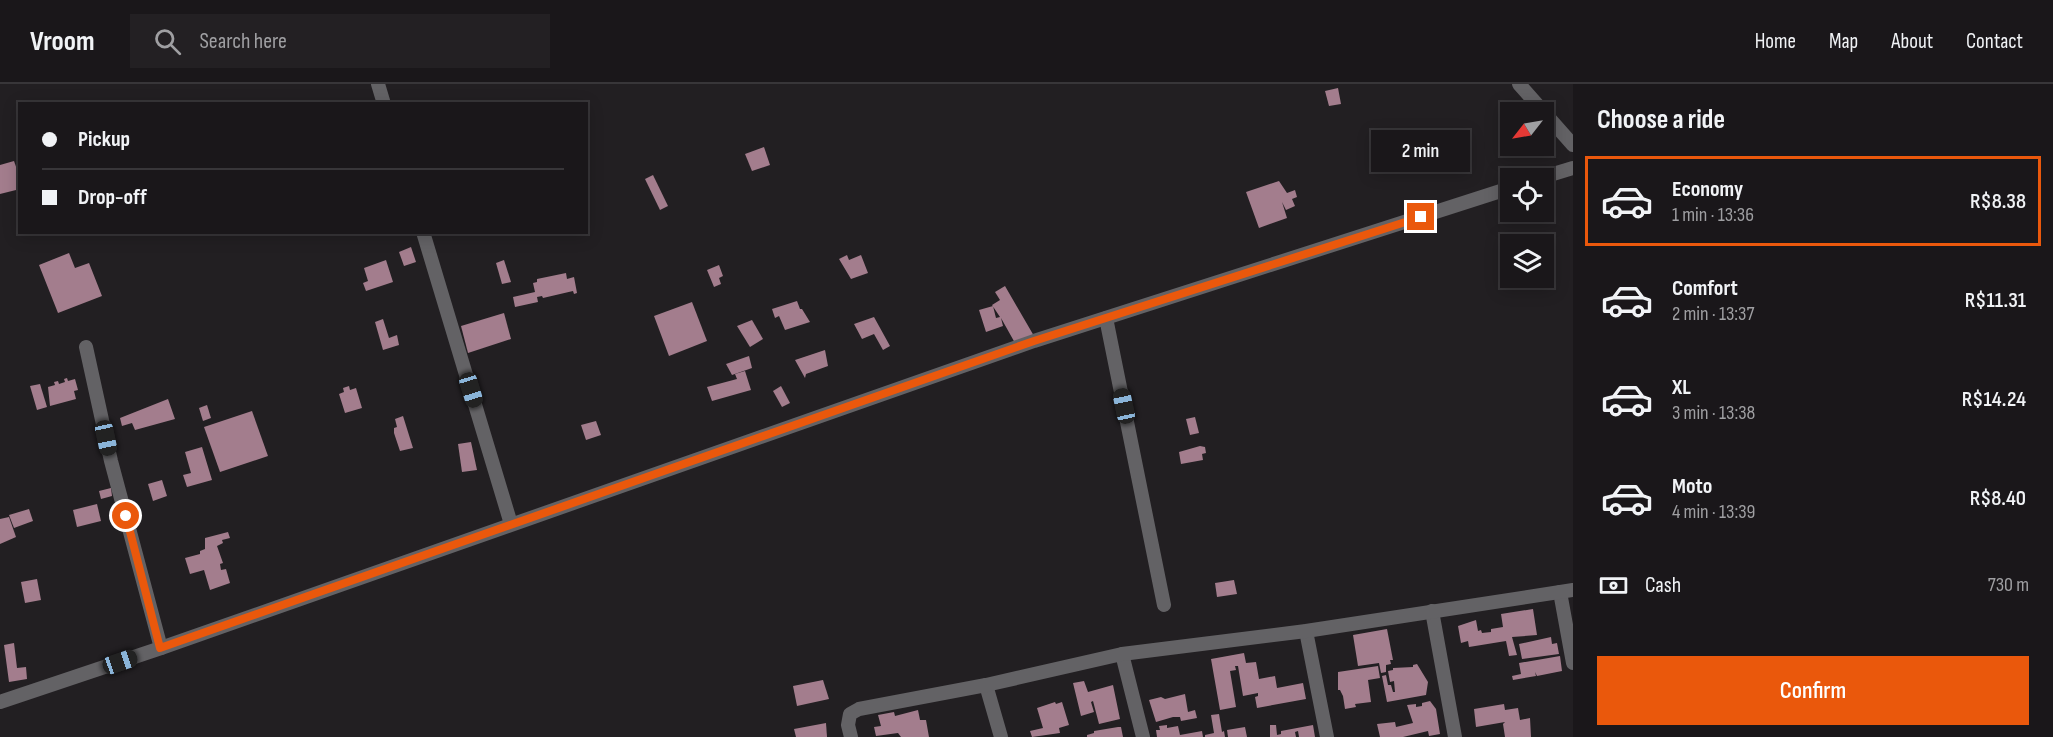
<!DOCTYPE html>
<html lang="en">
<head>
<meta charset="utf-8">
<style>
	:root { --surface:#1a171a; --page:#232023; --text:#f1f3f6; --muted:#9f9fa2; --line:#383639; --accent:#ea580c }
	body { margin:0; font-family:"Sofia Sans Condensed",sans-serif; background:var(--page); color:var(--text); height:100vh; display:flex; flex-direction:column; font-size:22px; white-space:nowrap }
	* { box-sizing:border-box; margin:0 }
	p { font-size:20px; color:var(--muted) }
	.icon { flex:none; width:33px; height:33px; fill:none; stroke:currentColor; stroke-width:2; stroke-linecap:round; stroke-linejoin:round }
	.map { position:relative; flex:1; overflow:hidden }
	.panel { display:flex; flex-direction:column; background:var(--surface); width:480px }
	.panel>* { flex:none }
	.guide { position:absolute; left:18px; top:18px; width:570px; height:132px; border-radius:0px; box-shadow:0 3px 15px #0003,0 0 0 2px var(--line); display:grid; align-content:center; height:132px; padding:0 24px; background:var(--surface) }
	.needle { width:39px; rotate:239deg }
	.controls { position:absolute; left:1500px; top:18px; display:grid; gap:12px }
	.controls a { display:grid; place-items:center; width:54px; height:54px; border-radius:0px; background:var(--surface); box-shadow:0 3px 15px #0003,0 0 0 2px var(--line); font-size:30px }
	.end { position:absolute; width:27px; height:27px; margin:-14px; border:8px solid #ea580c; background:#fff; box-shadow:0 0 0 3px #fff }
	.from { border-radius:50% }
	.bubble { position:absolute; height:42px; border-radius:0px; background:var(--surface); box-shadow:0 3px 15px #0003,0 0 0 2px var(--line); font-size:20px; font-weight:600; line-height:42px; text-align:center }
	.car { position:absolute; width:18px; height:36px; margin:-18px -9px; border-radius:8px; box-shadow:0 0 4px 2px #0007; background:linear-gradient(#222 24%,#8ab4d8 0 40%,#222 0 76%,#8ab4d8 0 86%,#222 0) }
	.guide b { display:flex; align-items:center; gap:21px; height:57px; font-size:22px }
	.guide b+b { border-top:2px solid var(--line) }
	.guide i { width:15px; height:15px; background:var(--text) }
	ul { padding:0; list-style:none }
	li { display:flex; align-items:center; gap:18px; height:90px; margin:0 12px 9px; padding:0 12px; border:3px solid transparent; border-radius:0px }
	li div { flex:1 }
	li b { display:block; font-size:22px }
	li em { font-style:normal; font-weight:600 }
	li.selected { border-color:var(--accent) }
	li>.icon { width:54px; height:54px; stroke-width:1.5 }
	h2 { padding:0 24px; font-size:27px; line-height:72px }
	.pay { display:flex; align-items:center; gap:15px; height:66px; padding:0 24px; font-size:22px }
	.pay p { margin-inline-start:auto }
	.primary-button { display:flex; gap:12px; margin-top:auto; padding:12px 24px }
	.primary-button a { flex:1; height:69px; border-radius:0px; background:var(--accent); color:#fff; font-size:24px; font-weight:600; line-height:69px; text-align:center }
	header { display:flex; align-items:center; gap:36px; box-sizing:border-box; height:84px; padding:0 30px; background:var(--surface); border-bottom:2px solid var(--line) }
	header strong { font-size:28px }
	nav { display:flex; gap:33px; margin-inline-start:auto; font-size:21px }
	.search { width:420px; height:54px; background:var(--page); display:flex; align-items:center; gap:15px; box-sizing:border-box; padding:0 21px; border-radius:0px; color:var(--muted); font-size:22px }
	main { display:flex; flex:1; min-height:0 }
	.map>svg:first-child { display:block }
	.building { fill:#a37d8d }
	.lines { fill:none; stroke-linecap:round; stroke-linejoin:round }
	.minor { stroke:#636265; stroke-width:14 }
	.route { stroke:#ea580c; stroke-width:8 }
</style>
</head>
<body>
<header>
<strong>Vroom</strong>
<div class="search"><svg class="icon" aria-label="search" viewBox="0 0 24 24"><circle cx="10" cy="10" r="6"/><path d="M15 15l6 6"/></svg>Search here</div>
<nav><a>Home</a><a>Map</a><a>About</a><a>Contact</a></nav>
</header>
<main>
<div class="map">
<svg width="1573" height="653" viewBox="0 0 1573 653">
	<rect width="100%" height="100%" fill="#221f22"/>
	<!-- building -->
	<g class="building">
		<path d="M 1338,4 L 1341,20 L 1329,22 L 1325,7 Z"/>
		<path d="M 764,63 L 770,81 L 752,87 L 745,70 Z"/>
		<path d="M 14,77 L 20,94 L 20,105 L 0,110 L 0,81 Z"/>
		<path d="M 653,91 L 668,122 L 660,126 L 645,95 Z"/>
		<path d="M 1279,97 L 1287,109 L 1295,106 L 1297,113 L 1292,115 L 1295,122 L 1286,126 L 1282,118 L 1287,134 L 1259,144 L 1246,108 Z"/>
		<path d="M 411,163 L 416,178 L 404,182 L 399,168 Z"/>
		<path d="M 69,169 L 75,184 L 89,179 L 102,212 L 58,229 L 39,181 Z"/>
		<path d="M 847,171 L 849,176 L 861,171 L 868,189 L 851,195 L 839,175 Z"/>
		<path d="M 386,176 L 393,198 L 366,207 L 363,199 L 368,197 L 364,184 Z"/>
		<path d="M 504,176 L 511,198 L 502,200 L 496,179 Z"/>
		<path d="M 719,181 L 723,192 L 719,194 L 721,200 L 714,203 L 707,186 Z"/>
		<path d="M 566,189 L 567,195 L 574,193 L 577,209 L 574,210 L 573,207 L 543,214 L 542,212 L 537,213 L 538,218 L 515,223 L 513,213 L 535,208 L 533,199 L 537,198 L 537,195 Z"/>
		<path d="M 1005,202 L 1034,252 L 1015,259 L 1001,234 L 1003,242 L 986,248 L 979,226 L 993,222 L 996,234 L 1000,233 L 992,221 L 1000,216 L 995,208 Z"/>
		<path d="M 797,217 L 800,225 L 802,225 L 810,238 L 785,246 L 779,232 L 775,234 L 772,225 Z"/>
		<path d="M 692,218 L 707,257 L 669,272 L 654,232 Z"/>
		<path d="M 504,229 L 511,255 L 468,269 L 461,242 Z"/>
		<path d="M 874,233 L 890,262 L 883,266 L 874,250 L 862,255 L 854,240 Z"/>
		<path d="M 383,235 L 389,254 L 397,251 L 399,261 L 383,266 L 375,238 Z"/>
		<path d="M 752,236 L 763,255 L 750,263 L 737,242 Z"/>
		<path d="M 825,266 L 828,282 L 806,290 L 805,294 L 795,276 Z"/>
		<path d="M 749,272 L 752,284 L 732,291 L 726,280 Z"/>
		<path d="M 745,287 L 751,306 L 712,317 L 707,303 L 737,295 L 735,290 Z"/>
		<path d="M 67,294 L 68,297 L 75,295 L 78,306 L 74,307 L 76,315 L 50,322 L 48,303 L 55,301 L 54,298 L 58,297 L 59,300 L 65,298 L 64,295 Z"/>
		<path d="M 40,300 L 47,323 L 37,326 L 30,302 Z"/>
		<path d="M 349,302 L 350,306 L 356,304 L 362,324 L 345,329 L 339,310 L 344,308 L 343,304 Z"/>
		<path d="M 781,302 L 790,319 L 782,323 L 773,307 Z"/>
		<path d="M 168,315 L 175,335 L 135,346 L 132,339 L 122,342 L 120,334 Z"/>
		<path d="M 207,321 L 211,334 L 203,337 L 199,324 Z"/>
		<path d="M 252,327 L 268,372 L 220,388 L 204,343 Z"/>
		<path d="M 403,332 L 413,364 L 400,367 L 394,349 L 394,344 L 397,343 L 395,335 Z"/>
		<path d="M 1195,333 L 1199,349 L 1190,351 L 1186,335 Z"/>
		<path d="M 596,337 L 601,351 L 586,356 L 581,341 Z"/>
		<path d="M 471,358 L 477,386 L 462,388 L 458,360 Z"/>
		<path d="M 1200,362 L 1205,363 L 1206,369 L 1202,370 L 1203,376 L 1181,380 L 1179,368 Z"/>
		<path d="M 202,363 L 212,396 L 187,403 L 183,391 L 191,389 L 185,368 Z"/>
		<path d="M 162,396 L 167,412 L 153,417 L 148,400 Z"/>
		<path d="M 111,404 L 112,412 L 101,415 L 99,407 Z"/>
		<path d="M 97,420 L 101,437 L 77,443 L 73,426 Z"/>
		<path d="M 29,425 L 33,437 L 14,444 L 9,431 Z"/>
		<path d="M 9,433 L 16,453 L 0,460 L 0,435 Z"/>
		<path d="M 228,448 L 230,454 L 222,456 L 223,459 L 217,462 L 223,479 L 220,480 L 221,486 L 226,485 L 230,499 L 210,506 L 204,486 L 190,490 L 185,474 L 200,470 L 200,467 L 205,465 L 205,454 Z"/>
		<path d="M 37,495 L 41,516 L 25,519 L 21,498 Z"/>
		<path d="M 1234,496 L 1237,510 L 1217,513 L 1215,499 Z"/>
		<path d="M 1533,525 L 1537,551 L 1512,553 L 1517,571 L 1509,572 L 1506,557 L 1469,563 L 1468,557 L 1461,559 L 1458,542 L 1476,536 L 1478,547 L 1481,546 L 1482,549 L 1491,548 L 1491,545 L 1503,543 L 1501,530 Z"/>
		<path d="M 1387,545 L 1393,576 L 1390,576 L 1391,580 L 1386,581 L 1386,588 L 1381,589 L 1379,579 L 1358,582 L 1353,551 Z"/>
		<path d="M 1551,553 L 1552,560 L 1557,559 L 1559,570 L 1522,575 L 1519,560 Z"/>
		<path d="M 14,559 L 17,584 L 26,583 L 27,595 L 9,598 L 4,561 Z"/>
		<path d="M 1244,569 L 1246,579 L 1256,578 L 1259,595 L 1275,592 L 1277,604 L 1303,599 L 1306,615 L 1257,624 L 1255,613 L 1258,612 L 1258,609 L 1243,612 L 1238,582 L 1235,582 L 1236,586 L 1230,587 L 1236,623 L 1220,626 L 1211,575 Z"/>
		<path d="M 1560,572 L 1562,587 L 1537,592 L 1535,588 L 1536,592 L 1513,596 L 1512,592 L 1521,590 L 1519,579 Z"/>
		<path d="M 1417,580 L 1428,598 L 1426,611 L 1387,618 L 1382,592 L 1386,591 L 1388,601 L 1391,601 L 1393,608 L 1395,608 L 1394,597 L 1390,598 L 1388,587 L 1393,586 L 1393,584 L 1413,583 L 1413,581 Z"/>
		<path d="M 1378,582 L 1380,594 L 1368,596 L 1371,618 L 1355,620 L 1356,623 L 1345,625 L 1343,612 L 1340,606 L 1338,606 L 1338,588 Z"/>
		<path d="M 823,596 L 829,615 L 797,622 L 793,602 Z"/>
		<path d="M 1084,597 L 1088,608 L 1113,601 L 1120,635 L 1099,640 L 1093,617 L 1091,618 L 1094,628 L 1081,632 L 1073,599 Z"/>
		<path d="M 1185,610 L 1188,628 L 1195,626 L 1197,634 L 1181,637 L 1180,633 L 1173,633 L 1156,638 L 1149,616 L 1161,613 L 1165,615 Z"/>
		<path d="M 1430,617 L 1436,625 L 1440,650 L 1429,652 L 1428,647 L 1403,653 L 1380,653 L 1377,640 L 1395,638 L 1396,643 L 1413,639 L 1407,621 L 1416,620 L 1416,623 L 1422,622 L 1422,619 Z"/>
		<path d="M 1055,618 L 1056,620 L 1062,618 L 1069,641 L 1059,644 L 1060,649 L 1032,653 L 1030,647 L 1043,644 L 1037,624 Z"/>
		<path d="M 1504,620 L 1505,626 L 1518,624 L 1520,636 L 1530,634 L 1531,653 L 1505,653 L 1503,640 L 1505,638 L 1476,643 L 1474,625 Z"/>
		<path d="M 918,626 L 920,636 L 926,636 L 929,653 L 901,653 L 898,649 L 876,652 L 874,643 L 881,642 L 878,631 L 894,628 L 895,632 Z"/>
		<path d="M 1219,630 L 1222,648 L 1224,647 L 1225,653 L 1205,653 L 1205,651 L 1214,649 L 1211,631 Z"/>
		<path d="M 826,639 L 827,653 L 796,653 L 794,645 Z"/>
		<path d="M 1167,641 L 1167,644 L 1178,642 L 1180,651 L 1202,647 L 1203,653 L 1157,653 L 1156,646 L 1160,646 L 1159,642 Z"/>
		<path d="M 1270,641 L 1276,641 L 1277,651 L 1281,650 L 1281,647 L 1313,641 L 1315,653 L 1299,653 L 1298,647 L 1295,648 L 1296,653 L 1270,653 Z"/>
		<path d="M 1118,643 L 1121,643 L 1123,653 L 1087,653 L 1087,651 L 1094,649 L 1094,647 Z"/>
		<path d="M 1245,643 L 1247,653 L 1228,653 L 1227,646 Z"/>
	</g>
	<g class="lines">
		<!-- minor -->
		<g class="minor">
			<path d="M 378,0 L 384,20"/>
			<path d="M 1519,0 L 1573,61"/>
			<path d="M 1540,94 L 1573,84"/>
			<path d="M 423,148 L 511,440"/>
			<path d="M 1106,234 L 1164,521"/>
			<path d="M 86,263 L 111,377 L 161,564"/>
			<path d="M 1560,508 L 1573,579"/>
			<path d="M 1432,527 L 1455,653"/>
			<path d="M 1306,547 L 1327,653"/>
			<path d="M 1122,570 L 1143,653"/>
			<path d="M 986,601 L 1001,653"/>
			<path d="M 0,618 L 161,564 L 1034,257 L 1510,104"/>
			<path d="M 851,653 L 848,641 L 850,630 L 859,625 L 986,601 L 1122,570 L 1306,547 L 1573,506"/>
		</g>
	</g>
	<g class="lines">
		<!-- route -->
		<path class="route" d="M 126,432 L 160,564 L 1034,257 L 1421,133"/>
	</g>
</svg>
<div class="controls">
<a><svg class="needle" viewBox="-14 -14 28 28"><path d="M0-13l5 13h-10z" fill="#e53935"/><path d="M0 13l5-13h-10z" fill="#9f9fa2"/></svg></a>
<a><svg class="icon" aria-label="locate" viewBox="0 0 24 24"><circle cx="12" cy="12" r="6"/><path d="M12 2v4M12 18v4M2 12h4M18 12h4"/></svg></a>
<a><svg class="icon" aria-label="layers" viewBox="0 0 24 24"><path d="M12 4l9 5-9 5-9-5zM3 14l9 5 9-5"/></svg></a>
</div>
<i class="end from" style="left:126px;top:432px"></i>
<i class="end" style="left:1421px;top:133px"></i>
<div class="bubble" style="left:1371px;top:46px;width:99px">2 min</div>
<i class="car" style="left:471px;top:306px;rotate:163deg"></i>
<i class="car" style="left:1124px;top:322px;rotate:348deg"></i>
<i class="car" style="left:106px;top:354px;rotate:168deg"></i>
<i class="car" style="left:120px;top:578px;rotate:71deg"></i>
<div class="guide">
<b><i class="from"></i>Pickup</b>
<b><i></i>Drop-off</b>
</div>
</div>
<section class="panel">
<h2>Choose a ride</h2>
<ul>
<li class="selected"><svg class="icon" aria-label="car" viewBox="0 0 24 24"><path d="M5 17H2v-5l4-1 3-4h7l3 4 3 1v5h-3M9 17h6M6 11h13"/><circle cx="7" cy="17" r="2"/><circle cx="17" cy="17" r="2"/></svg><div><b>Economy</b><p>1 min · 13:36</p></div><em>R$8.38</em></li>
<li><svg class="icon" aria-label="car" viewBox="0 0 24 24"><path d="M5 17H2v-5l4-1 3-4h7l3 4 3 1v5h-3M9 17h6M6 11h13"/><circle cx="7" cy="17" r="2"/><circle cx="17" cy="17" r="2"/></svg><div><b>Comfort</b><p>2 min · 13:37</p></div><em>R$11.31</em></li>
<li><svg class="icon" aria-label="car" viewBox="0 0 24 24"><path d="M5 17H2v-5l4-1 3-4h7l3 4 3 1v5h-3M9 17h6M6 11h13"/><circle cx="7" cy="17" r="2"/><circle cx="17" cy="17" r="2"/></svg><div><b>XL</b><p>3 min · 13:38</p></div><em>R$14.24</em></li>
<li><svg class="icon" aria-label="car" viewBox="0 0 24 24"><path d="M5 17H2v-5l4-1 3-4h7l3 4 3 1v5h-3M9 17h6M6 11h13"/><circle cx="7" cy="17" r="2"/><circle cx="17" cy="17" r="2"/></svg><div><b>Moto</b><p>4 min · 13:39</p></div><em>R$8.40</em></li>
</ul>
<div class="pay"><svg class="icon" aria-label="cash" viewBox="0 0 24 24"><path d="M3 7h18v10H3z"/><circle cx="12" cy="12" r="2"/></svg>Cash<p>730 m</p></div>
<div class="primary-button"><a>Confirm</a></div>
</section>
</main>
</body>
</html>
